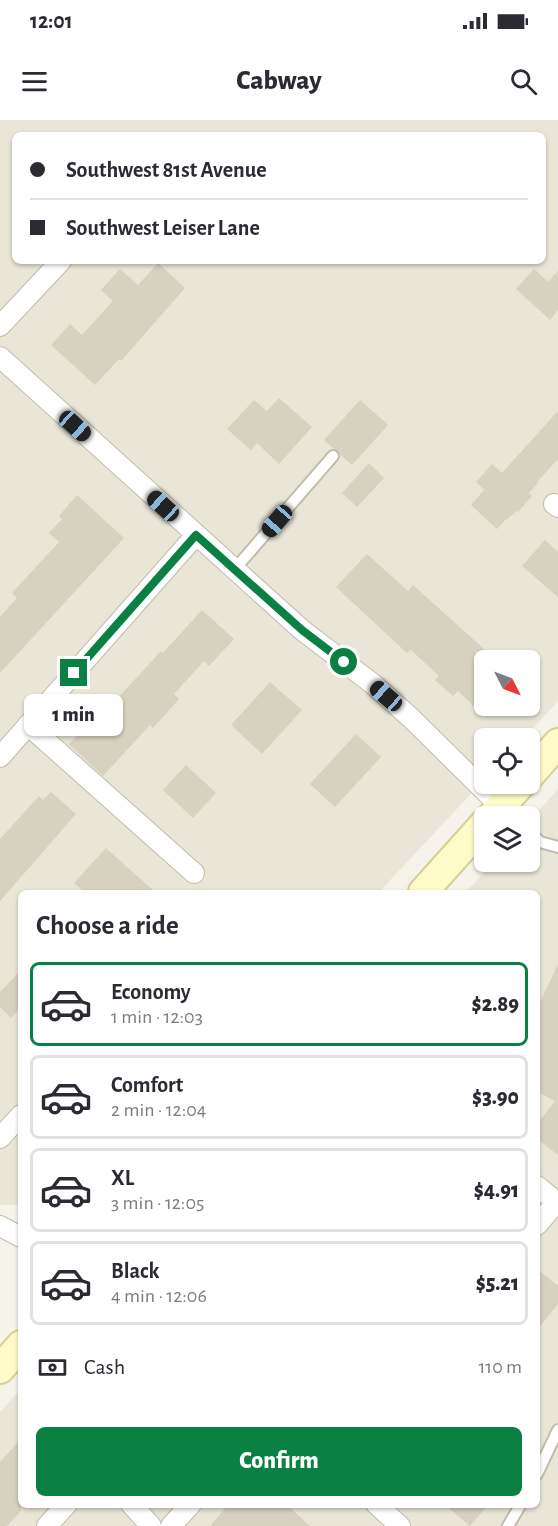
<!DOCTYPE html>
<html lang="en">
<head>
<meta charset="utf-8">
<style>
	:root { --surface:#fff; --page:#f7f7f7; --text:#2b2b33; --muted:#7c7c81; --line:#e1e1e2; --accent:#0b8043 }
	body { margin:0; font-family:"Alegreya Sans",sans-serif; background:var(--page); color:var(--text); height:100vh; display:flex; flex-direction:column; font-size:22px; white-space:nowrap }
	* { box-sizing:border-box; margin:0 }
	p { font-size:20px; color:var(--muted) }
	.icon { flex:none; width:33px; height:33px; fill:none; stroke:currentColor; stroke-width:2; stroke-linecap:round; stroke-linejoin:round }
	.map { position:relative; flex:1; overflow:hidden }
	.sheet { position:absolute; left:18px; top:770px; width:522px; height:618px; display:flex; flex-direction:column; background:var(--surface); border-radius:9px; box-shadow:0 2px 4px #0004 }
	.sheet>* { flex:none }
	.banner { position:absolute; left:12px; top:12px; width:534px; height:132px; border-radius:9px; box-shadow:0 2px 4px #0004; display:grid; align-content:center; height:132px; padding:0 18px; background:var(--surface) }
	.needle { width:39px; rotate:132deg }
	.fabs { position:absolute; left:474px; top:530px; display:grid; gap:12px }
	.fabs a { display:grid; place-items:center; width:66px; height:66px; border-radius:9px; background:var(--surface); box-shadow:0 2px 4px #0004; font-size:30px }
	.end { position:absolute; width:27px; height:27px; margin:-14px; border:8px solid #0b8043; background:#fff; box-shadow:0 0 0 3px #fff }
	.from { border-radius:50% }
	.bubble { position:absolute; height:42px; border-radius:9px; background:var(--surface); box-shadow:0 2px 4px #0004; font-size:20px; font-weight:800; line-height:42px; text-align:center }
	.car { position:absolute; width:18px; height:36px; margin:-18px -9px; border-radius:8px; box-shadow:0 0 4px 2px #0007; background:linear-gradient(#222 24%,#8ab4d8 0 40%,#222 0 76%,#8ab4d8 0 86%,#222 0) }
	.banner b { display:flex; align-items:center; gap:21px; height:57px; font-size:22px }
	.banner b+b { border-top:2px solid var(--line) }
	.banner i { width:15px; height:15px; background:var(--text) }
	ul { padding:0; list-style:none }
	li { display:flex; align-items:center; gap:18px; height:84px; margin:0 12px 9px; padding:0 6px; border:3px solid var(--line); border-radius:9px }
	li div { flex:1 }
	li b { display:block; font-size:22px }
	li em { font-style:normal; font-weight:800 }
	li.on { border-color:var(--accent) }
	li>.icon { width:54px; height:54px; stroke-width:1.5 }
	h2 { padding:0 18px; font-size:27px; line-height:72px }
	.pay { display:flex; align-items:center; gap:15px; height:66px; padding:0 18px; font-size:22px }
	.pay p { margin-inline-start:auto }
	.action { display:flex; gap:12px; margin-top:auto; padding:12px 18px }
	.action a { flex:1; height:69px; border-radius:9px; background:var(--accent); color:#fff; font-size:24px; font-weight:800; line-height:69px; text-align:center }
	.status { display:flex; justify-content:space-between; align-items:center; height:42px; padding:0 30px; background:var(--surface); direction:ltr }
	.status svg { height:16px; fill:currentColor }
	header { display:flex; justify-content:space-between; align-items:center; height:78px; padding:0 18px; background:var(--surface); font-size:27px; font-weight:800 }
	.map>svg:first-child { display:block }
	.residential { fill:#e9e6d8; fill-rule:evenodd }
	.building { fill:#d7d1bf }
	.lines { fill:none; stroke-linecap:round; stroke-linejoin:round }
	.service-casing { stroke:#c1bdac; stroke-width:14 }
	.minor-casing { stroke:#c1bdac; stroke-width:22 }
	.secondary-casing { stroke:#d5cf99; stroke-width:32 }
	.service { stroke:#fff; stroke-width:10 }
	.minor { stroke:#fff; stroke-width:20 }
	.secondary { stroke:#fffbc9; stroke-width:28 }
	.route { stroke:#0b8043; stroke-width:8 }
</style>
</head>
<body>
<div class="status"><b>12:01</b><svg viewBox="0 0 49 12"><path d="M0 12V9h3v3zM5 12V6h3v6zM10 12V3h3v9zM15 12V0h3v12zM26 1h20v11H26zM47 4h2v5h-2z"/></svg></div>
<header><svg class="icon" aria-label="menu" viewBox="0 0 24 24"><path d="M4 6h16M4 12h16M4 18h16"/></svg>Cabway<svg class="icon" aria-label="search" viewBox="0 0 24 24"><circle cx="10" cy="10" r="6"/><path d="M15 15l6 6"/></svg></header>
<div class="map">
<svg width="558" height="1406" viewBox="0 0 558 1406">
	<rect width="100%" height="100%" fill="#f5f3ea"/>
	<!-- residential -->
	<g class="residential">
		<path d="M 0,0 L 558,0 L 558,581 L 524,618 L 484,618 L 484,660 L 379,772 L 21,772 L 21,1085 L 0,1085 ZM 15,15 L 543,15 L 543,141 L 15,141 ZM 484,540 L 530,540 L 530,585 L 484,585 Z"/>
		<path d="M 558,669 L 558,1406 L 0,1406 L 0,1292 L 21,1269 L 21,1384 L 537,1384 L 537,772 L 466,772 L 494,741 L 530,741 L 530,701 Z"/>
	</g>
	<!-- building -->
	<g class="building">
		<path d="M 158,143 L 185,168 L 121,241 L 119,239 L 95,265 L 51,225 L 70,204 L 82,215 L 113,181 L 101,170 L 120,149 L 138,165 Z"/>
		<path d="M 534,149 L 548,162 L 558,151 L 558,190 L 550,200 L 516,169 Z"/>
		<path d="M 279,278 L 312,307 L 279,344 L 257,323 L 251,330 L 227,309 L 254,280 L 267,291 Z"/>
		<path d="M 360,280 L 388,305 L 352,345 L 324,320 Z"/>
		<path d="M 558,291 L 558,339 L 537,362 L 538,363 L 529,373 L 532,376 L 518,392 L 516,391 L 507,400 L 506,399 L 497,409 L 471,385 L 484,370 L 476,362 L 492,344 L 502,353 Z"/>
		<path d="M 369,343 L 384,358 L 357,387 L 342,373 Z"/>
		<path d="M 77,375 L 124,418 L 0,553 L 0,497 L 17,478 L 12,473 L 59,422 L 49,413 L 62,399 L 59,396 Z"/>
		<path d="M 545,420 L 558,432 L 558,477 L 522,446 Z"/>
		<path d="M 367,434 L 408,471 L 413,465 L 484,529 L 484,596 L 458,571 L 453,576 L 435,560 L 439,556 L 411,530 L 407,533 L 336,467 Z"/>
		<path d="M 202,490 L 234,519 L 209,546 L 204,541 L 174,574 L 179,579 L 153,608 L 150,605 L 103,656 L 69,624 L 92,600 L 95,603 L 161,531 L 163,533 Z"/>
		<path d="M 270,562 L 302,590 L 262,634 L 231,605 Z"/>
		<path d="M 356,614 L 381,637 L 335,687 L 310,664 Z"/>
		<path d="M 186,645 L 216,673 L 193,698 L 163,670 Z"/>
		<path d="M 51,672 L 76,694 L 0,781 L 0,719 L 39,676 L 43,680 Z"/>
		<path d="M 106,728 L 155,772 L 84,772 L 74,763 Z"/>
		<path d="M 558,844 L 558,1035 L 537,1019 L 537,1004 L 555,981 L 537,972 L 537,889 Z"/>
		<path d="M 21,850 L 21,887 L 11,898 L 0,887 L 0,872 Z"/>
		<path d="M 537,1149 L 558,1166 L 558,1184 L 537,1210 Z"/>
		<path d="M 21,1319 L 21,1391 L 7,1406 L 0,1406 L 0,1342 Z"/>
		<path d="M 229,1384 L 286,1384 L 310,1406 L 210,1406 Z"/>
		<path d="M 444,1384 L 489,1384 L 470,1406 Z"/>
	</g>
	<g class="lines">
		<defs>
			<g id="service">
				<path d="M 234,450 L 333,336"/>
				<path d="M 530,712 L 540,722 L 558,727"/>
				<path d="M 537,1354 L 558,1310"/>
				<path d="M 508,1406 L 521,1384"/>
			</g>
			<g id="minor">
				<path d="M 0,206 L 61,141"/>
				<path d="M 0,237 L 302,510 L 373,564 L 412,599 L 500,686"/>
				<path d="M 554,384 L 558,387"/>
				<path d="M 28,605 L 194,753"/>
				<path d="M 0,637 L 196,415"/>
				<path d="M 0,1018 L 21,995"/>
				<path d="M 537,1066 L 558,1083"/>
				<path d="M 537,1105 L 557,1082"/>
				<path d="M 0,1106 L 21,1117"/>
				<path d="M 131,1384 L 151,1406"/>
				<path d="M 376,1384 L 400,1406"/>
				<path d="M 47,1406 L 67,1384"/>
				<path d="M 171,1406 L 191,1384"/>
			</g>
			<g id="secondary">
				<path d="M 530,655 L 558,623"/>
				<path d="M 492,696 L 522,663"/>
				<path d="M 423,772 L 484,704"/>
				<path d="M 0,1249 L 21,1225"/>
			</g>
		</defs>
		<!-- service casing -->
		<use href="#service" class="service-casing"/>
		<!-- minor casing -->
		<use href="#minor" class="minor-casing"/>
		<!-- secondary casing -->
		<use href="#secondary" class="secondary-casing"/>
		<!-- service -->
		<use href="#service" class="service"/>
		<!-- minor -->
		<use href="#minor" class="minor"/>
		<!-- secondary -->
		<use href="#secondary" class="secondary"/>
	</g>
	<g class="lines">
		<!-- route -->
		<path class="route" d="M 74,553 L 196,415 L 302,510 L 344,542"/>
	</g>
</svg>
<div class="fabs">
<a><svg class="needle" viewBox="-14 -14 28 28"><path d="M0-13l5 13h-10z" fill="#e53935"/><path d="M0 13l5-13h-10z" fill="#7c7c81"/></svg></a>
<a><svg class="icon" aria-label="locate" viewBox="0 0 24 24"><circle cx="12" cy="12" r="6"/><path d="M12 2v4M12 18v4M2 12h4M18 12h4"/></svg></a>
<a><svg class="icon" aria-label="layers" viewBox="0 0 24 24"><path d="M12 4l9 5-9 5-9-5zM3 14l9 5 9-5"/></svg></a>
</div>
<i class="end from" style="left:344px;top:542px"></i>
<i class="end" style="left:74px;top:553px"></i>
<div class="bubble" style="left:24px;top:574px;width:99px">1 min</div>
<i class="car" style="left:75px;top:306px;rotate:132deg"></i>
<i class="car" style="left:163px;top:386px;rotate:312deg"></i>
<i class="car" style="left:277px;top:401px;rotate:221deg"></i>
<i class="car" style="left:386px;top:576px;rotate:311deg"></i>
<div class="banner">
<b><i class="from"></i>Southwest 81st Avenue</b>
<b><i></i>Southwest Leiser Lane</b>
</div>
<section class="sheet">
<h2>Choose a ride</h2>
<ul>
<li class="on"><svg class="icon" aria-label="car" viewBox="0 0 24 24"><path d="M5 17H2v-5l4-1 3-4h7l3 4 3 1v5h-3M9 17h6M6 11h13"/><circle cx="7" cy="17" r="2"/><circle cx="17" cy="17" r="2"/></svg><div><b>Economy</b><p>1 min · 12:03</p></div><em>$2.89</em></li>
<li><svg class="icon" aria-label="car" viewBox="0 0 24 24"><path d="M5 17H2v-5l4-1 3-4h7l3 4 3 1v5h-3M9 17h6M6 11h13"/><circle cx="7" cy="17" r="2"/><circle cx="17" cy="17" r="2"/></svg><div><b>Comfort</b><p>2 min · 12:04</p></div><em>$3.90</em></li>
<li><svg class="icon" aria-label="car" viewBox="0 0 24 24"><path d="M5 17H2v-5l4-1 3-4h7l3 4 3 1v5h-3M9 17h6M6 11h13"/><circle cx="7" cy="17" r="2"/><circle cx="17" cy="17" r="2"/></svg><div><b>XL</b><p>3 min · 12:05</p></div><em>$4.91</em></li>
<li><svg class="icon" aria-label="car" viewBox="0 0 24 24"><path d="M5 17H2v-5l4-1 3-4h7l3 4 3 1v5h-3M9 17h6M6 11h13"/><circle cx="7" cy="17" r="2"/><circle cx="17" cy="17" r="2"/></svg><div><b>Black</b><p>4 min · 12:06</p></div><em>$5.21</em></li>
</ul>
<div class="pay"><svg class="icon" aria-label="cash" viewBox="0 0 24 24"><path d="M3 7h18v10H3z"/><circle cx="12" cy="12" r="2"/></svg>Cash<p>110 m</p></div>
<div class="action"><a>Confirm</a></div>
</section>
</div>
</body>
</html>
